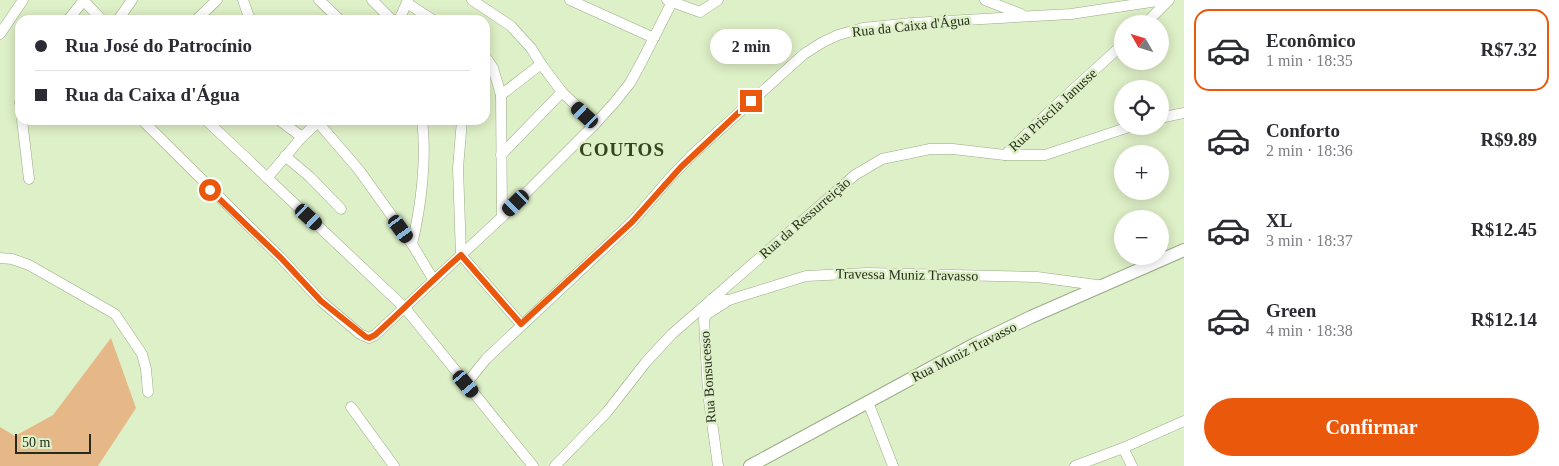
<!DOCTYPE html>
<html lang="pt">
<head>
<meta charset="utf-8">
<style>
	:root { --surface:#fff; --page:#f2f2f3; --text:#2b2b33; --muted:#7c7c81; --line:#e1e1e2; --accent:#ea580c }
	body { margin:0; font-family:Georgia,serif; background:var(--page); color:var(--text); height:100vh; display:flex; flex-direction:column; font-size:19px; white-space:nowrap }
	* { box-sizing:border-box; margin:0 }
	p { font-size:16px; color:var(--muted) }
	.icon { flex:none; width:28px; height:28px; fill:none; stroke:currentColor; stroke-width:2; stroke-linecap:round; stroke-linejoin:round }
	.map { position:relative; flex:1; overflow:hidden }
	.drawer { display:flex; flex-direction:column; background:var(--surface); width:375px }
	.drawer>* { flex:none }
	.top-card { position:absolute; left:15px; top:15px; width:475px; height:110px; border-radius:15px; box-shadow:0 2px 12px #0003; display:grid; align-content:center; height:110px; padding:0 20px; background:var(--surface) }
	.needle { width:32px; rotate:309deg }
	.tools { position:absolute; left:1114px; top:15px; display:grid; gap:10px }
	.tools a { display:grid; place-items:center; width:55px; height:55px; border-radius:50%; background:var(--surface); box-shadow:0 2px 12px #0003; font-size:25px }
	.scale { position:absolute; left:15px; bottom:12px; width:76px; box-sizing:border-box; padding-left:5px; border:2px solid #252c1c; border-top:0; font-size:14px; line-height:18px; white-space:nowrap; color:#252c1c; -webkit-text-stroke:4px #def0c7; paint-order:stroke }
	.end { position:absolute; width:22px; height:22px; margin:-11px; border:6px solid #ea580c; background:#fff; box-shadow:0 0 0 2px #fff }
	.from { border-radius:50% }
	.bubble { position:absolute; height:35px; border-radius:18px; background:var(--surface); box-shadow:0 2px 12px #0003; font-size:16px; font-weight:800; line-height:35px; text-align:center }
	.car { position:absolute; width:15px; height:30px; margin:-15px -8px; border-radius:6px; box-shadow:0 0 4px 1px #0007; background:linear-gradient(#222 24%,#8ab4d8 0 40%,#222 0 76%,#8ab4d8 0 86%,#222 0) }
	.top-card b { display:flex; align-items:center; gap:18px; height:48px; font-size:19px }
	.top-card b+b { border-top:1px solid var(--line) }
	.top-card i { width:12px; height:12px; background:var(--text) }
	ul { padding:9px 0 0; list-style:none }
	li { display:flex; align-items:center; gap:15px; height:82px; margin:0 10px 8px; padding:0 10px; border:2px solid transparent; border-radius:15px }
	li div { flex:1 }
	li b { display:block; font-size:19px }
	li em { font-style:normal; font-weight:800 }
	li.current { border-color:var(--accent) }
	li>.icon { width:45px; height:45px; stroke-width:1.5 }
	.button { display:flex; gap:10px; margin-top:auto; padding:10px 20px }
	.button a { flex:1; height:58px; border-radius:30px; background:var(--accent); color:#fff; font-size:20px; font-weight:800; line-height:58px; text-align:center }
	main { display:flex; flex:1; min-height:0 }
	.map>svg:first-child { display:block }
	.green { fill:#e6b887 }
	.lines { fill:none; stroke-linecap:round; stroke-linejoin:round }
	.minor-casing { stroke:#9aab85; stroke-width:11 }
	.tertiary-casing { stroke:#9aab85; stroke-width:14 }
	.minor { stroke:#fff; stroke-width:10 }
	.tertiary { stroke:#fff; stroke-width:12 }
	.route { stroke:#ea580c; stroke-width:6 }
	.labels { text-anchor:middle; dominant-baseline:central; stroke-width:5; stroke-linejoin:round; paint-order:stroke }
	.street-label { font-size:14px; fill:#252c1c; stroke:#def0c7 }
	.district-label { font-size:19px; font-weight:bold; letter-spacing:1px; fill:#344220; stroke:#def0c7 }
</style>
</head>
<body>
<main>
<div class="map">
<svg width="1184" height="466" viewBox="0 0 1184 466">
	<rect width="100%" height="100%" fill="#def0c7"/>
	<!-- green -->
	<path class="green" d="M 111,338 L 136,408 L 98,466 L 0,466 L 0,427 L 15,436 L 53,415 Z"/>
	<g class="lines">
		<defs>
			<g id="minor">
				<path d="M 83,0 L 102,20"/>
				<path d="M 243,0 L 250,20"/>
				<path d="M 319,0 L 340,20"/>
				<path d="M 372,0 L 392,20"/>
				<path d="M 472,0 L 511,26 L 531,48 L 541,64 L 562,92 L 595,124"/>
				<path d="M 570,0 L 654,38"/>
				<path d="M 667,0 L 700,12 L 718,0"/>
				<path d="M 985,0 L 1021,14"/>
				<path d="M 407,3 L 433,20"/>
				<path d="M 68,20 L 84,0"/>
				<path d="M 118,20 L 132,0"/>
				<path d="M 196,20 L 217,0"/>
				<path d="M 399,20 L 408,0"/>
				<path d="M 1145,24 L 1169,0"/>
				<path d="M 0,34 L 23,0"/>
				<path d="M 485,56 L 493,68 L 501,95 L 502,217"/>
				<path d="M 501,95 L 541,64"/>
				<path d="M 20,102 L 20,103"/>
				<path d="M 1160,118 L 1184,113"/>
				<path d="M 22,120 L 29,179"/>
				<path d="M 142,120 L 281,258 L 321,301 L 360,334 L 369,338 L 375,335 L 502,217 L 595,124 L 615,102 L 630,83 L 641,63 L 673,0"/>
				<path d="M 206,120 L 405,308 L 533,466"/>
				<path d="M 279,120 L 302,137"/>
				<path d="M 316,120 L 359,170 L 412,244 L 433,279"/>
				<path d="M 462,120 L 458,168 L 461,255 L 521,324"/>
				<path d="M 501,155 L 562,92"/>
				<path d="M 1005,155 L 1055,106 L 1122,45"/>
				<path d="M 285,156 L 310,177 L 341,209"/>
				<path d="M 267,178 L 302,137 L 320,120"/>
				<path d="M 412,244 C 421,207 427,158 422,120"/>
				<path d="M 0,258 L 12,259 L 29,265 L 115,314 L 142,354 L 146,369 L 148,392"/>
				<path d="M 712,299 L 729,300 L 806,276 L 867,273 L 1037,277 L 1104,286"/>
				<path d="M 466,384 L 486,359 L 632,222 L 669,179 L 692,155 L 804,54 L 823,42 L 838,35 L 863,28 L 912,23 L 1071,14 L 1164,0"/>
				<path d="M 868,402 L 893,466"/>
				<path d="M 351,407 L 394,466"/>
				<path d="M 1123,448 L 1132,466"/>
				<path d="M 555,466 L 607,412 L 646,362 L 672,334 L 855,175 L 882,159 L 930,149 L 953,149 L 1005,155 L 1045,155 L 1132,126"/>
				<path d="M 718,466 L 708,393 L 704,319 L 707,314 L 729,300"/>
				<path d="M 1075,466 L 1123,448 L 1184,421"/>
			</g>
			<path id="tertiary" d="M 750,466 L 975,344 L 1031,317 L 1184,250"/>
		</defs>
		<!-- minor casing -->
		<use href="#minor" class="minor-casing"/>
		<!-- tertiary casing -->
		<use href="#tertiary" class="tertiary-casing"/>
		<!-- minor -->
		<use href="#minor" class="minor"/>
		<!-- tertiary -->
		<use href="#tertiary" class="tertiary"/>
	</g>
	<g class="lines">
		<!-- route -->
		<path class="route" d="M 210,190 L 281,258 L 321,301 L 366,337 L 369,338 L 375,335 C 404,309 431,281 461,255 L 521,324 L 632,222 L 681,167 L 751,101"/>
	</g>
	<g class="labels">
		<!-- street labels -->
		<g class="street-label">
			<text transform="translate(911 26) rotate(-6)">Rua da Caixa d'Água</text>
			<text transform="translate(1053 110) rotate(-43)">Rua Priscila Janusse</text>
			<text transform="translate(805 218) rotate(-41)">Rua da Ressurreição</text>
			<text transform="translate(907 275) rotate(1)">Travessa Muniz Travasso</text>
			<text transform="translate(964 352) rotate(-27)">Rua Muniz Travasso</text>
			<text transform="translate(708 377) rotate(-94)">Rua Bonsucesso</text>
		</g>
		<!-- district labels -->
		<g class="district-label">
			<text x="622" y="149">COUTOS</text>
		</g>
	</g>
</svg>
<div class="tools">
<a><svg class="needle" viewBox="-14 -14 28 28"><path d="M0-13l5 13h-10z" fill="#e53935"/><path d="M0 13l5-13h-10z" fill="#7c7c81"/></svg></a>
<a><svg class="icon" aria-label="locate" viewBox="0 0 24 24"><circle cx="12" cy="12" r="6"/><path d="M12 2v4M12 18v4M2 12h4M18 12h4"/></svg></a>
<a>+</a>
<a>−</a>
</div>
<div class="scale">50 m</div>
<i class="end from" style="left:210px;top:190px"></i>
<i class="end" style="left:751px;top:101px"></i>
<div class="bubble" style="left:710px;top:29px;width:82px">2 min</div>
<i class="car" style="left:585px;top:115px;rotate:313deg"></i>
<i class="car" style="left:516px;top:203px;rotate:226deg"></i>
<i class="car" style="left:309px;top:217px;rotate:133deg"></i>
<i class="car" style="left:401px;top:229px;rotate:144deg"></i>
<i class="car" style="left:466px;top:384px;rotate:140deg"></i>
<div class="top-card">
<b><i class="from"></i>Rua José do Patrocínio</b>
<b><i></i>Rua da Caixa d'Água</b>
</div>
</div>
<section class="drawer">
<ul>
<li class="current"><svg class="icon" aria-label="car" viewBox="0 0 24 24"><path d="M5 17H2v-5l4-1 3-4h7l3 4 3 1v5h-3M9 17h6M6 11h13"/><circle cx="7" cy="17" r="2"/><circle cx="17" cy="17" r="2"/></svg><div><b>Econômico</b><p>1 min · 18:35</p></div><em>R$7.32</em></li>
<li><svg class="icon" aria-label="car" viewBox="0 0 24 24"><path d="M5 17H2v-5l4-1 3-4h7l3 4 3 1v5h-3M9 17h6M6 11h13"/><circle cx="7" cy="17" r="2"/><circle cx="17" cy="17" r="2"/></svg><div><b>Conforto</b><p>2 min · 18:36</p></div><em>R$9.89</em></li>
<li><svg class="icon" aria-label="car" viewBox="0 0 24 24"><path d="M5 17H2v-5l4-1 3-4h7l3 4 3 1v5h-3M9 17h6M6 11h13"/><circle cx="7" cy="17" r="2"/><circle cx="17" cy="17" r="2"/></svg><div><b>XL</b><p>3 min · 18:37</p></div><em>R$12.45</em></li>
<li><svg class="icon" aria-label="car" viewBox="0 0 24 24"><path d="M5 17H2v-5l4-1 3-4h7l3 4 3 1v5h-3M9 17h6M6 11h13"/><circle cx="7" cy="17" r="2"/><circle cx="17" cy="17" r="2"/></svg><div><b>Green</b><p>4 min · 18:38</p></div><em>R$12.14</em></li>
</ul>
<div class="button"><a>Confirmar</a></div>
</section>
</main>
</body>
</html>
